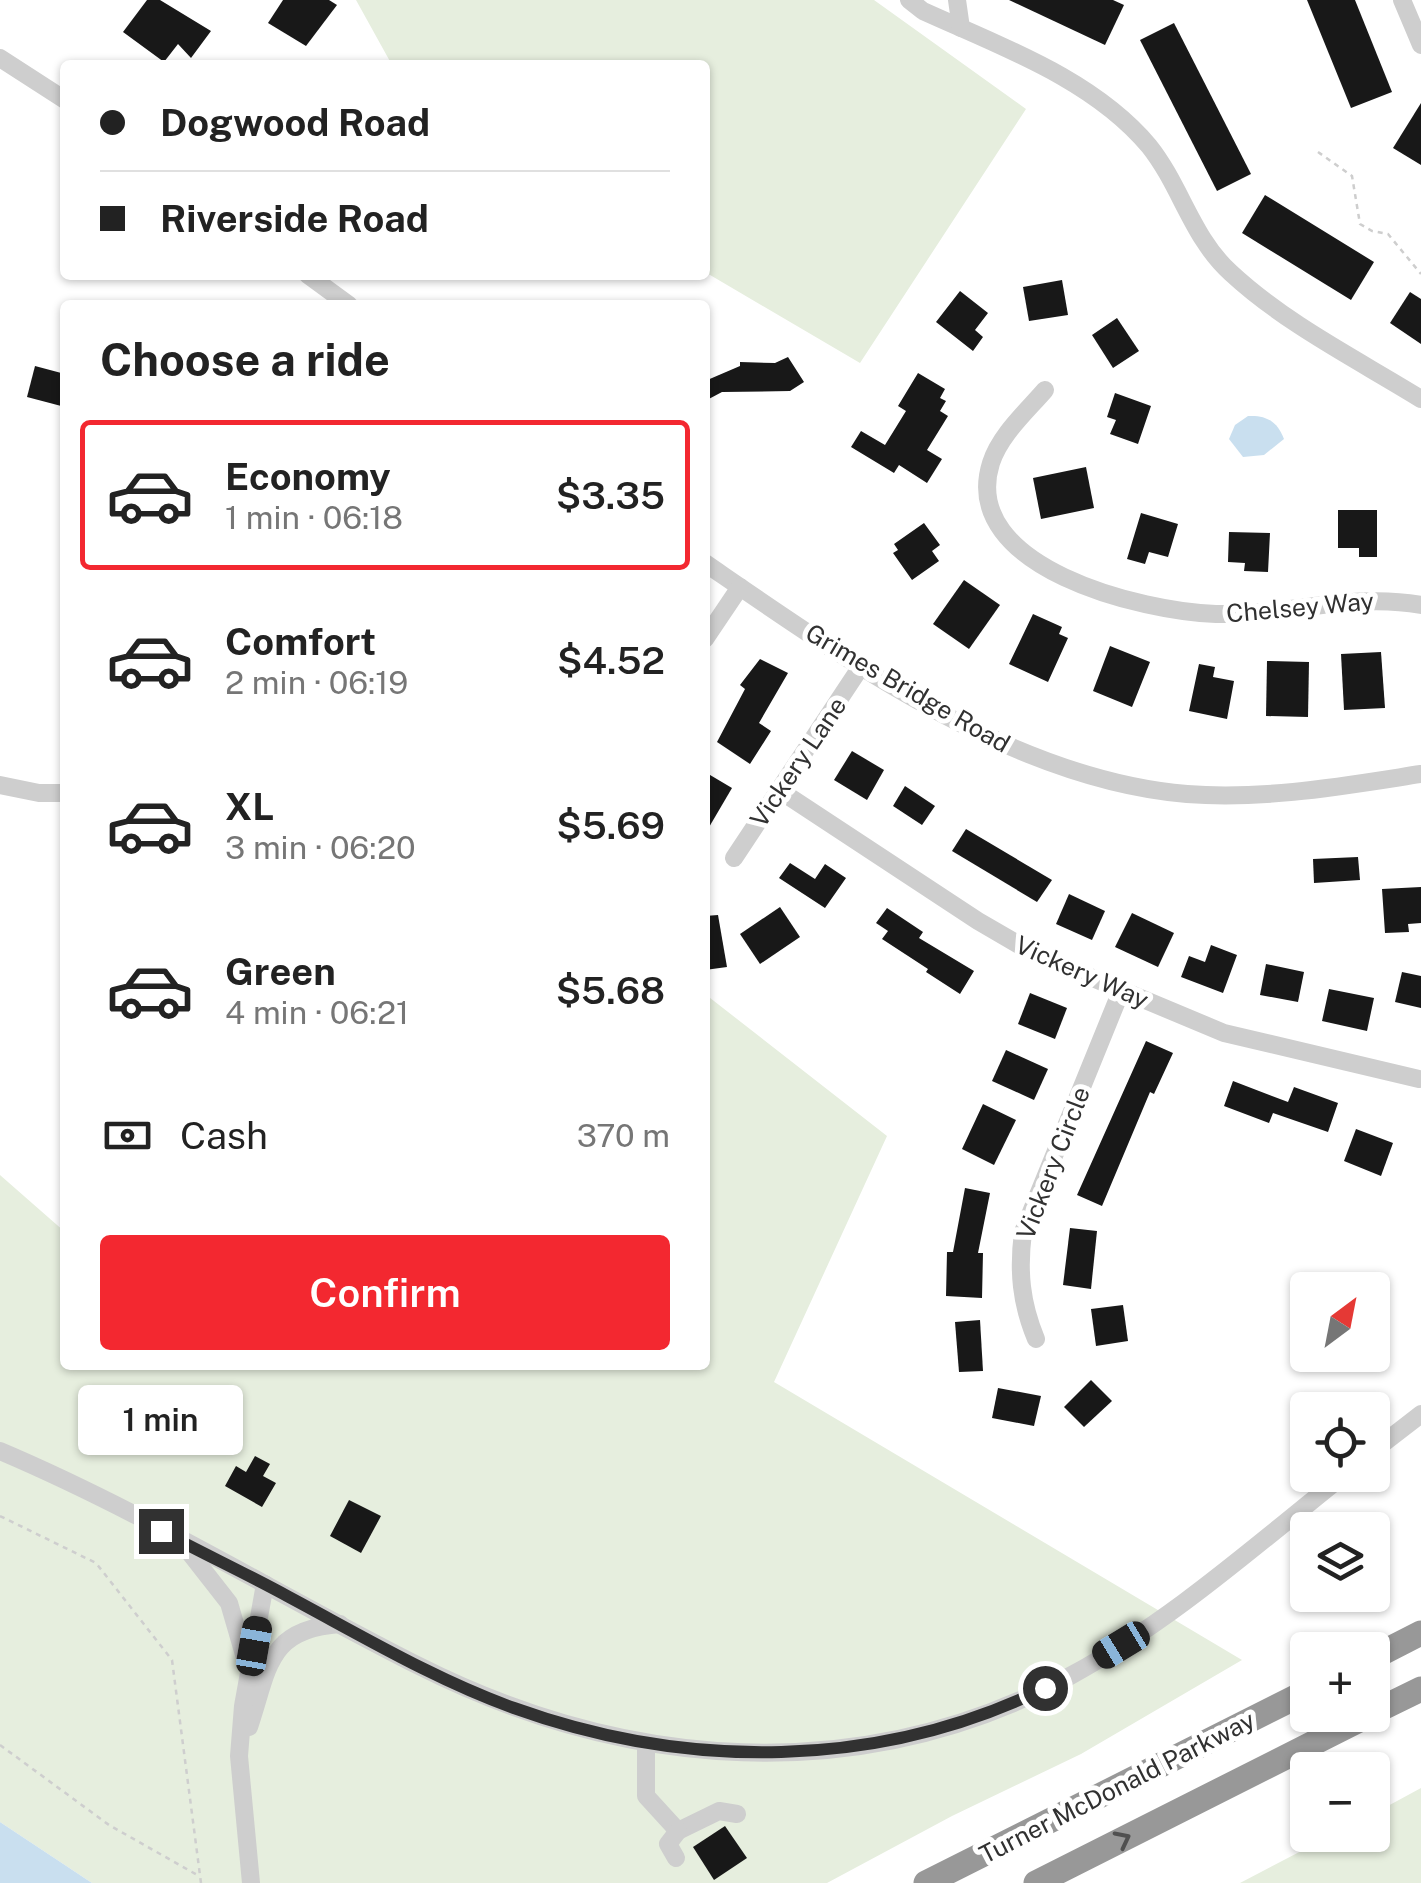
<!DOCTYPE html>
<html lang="en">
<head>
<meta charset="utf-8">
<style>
	:root { --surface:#fff; --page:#f2f2f2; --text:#222; --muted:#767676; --line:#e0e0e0; --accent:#f32830 }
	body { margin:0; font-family:"Public Sans",sans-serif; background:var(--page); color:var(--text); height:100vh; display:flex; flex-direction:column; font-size:38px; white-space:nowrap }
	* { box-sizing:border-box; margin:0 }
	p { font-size:32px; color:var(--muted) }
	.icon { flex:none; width:55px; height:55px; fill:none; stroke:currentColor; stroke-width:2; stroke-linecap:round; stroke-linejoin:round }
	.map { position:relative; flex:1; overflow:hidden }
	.drawer { position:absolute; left:60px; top:300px; width:650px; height:1070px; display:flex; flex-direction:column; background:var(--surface); border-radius:10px; box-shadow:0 2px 8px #0004 }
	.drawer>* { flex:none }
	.guide { position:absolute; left:60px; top:60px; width:650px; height:220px; border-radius:10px; box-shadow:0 2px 8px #0004; display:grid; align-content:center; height:220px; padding:0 40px; background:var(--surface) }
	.needle { width:65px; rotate:32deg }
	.fabs { position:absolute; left:1290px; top:1272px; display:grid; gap:20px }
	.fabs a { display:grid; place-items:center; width:100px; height:100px; border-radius:10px; background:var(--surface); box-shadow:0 2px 8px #0004; font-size:50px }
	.end { position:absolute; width:45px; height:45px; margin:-22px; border:12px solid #313131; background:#fff; box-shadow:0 0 0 5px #fff }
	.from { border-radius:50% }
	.bubble { position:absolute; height:70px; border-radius:10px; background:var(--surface); box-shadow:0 2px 8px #0004; font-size:32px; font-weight:600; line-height:70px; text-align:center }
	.car { position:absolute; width:30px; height:60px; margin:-30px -15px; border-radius:12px; box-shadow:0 0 8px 2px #0007; background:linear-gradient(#222 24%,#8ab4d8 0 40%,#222 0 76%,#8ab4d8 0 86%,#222 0) }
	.guide b { display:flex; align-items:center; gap:35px; height:95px; font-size:38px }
	.guide b+b { border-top:2px solid var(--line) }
	.guide i { width:25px; height:25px; background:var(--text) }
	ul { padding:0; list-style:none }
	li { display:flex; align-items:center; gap:30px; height:150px; margin:0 20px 15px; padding:0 20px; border:5px solid transparent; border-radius:10px }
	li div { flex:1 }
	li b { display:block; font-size:38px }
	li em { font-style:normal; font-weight:600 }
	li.on { border-color:var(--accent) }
	li>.icon { width:90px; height:90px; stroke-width:1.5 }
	h2 { padding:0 40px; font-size:45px; line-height:120px }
	.pay { display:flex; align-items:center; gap:25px; height:110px; padding:0 40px; font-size:38px }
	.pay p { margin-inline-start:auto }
	.button { display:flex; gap:20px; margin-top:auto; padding:20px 40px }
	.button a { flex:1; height:115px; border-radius:10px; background:var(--accent); color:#fff; font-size:40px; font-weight:600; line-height:115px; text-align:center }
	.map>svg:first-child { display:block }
	.green { fill:#e6eede }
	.water { fill:#c9dfef }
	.building { fill:#181818 }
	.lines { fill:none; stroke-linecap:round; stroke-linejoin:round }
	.path { stroke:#cecece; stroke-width:2.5; stroke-dasharray:5 5; stroke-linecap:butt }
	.minor { stroke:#cecece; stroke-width:18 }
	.highway { stroke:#989898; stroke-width:25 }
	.oneway { stroke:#505050 }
	.route { stroke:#313131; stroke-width:12 }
	.labels { text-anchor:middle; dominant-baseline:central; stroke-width:10; stroke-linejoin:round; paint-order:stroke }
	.street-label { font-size:25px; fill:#313131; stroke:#fff }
</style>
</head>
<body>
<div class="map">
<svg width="1421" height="1883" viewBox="0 0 1421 1883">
	<rect width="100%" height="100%" fill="#fff"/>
	<!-- green -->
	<g class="green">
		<path d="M 356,0 L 874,0 L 1026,109 L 860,363 L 705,272 L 705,65 L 392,65 Z"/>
		<path d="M 705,994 L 887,1136 L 774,1382 L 1242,1660 L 1081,1754 L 952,1816 L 827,1883 L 92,1883 L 0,1822 L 0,1175 L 65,1232 L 65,1365 L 705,1365 Z"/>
		<path d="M 1421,1788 L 1421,1883 L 1240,1883 L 1332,1835 L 1372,1835 L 1373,1814 Z"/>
	</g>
	<!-- water -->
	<g class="water">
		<path d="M 1248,416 C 1266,415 1277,421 1284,439 L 1264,455 L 1243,457 L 1229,439 L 1235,425 Z"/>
		<path d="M 0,1822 L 92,1883 L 0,1883 Z"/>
	</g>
	<!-- building -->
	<g class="building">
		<path d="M 147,0 L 160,0 L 211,31 L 191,58 L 178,44 L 164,62 L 123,32 Z"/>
		<path d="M 283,0 L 329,0 L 337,5 L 306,46 L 268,23 Z"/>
		<path d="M 1009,0 L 1113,0 L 1124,5 L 1105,45 Z"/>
		<path d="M 1307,0 L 1355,0 L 1392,92 L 1351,108 Z"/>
		<path d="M 1174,23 L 1251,174 L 1217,191 L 1140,40 Z"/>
		<path d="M 1421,103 L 1421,165 L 1393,148 Z"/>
		<path d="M 1265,195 L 1374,262 L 1351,300 L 1242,233 Z"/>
		<path d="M 1062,280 L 1068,315 L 1029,321 L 1023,287 Z"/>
		<path d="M 960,291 L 988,313 L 975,330 L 983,337 L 973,351 L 936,322 Z"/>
		<path d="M 1410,292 L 1421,299 L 1421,344 L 1390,323 Z"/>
		<path d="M 1117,318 L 1139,351 L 1113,368 L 1092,335 Z"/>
		<path d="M 788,357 L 804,382 L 790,391 L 722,392 L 705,401 L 705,381 L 740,366 L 740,362 L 775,363 Z"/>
		<path d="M 35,366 L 65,374 L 65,407 L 27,397 Z"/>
		<path d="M 918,373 L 945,389 L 940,398 L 946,401 L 940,411 L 948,416 L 927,450 L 942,459 L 927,483 L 899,465 L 894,473 L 851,447 L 861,431 L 885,445 L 906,411 L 898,406 Z"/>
		<path d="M 1115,393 L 1151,406 L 1138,444 L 1110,434 L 1116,420 L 1107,417 Z"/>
		<path d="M 1086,467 L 1094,508 L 1041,519 L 1033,478 Z"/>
		<path d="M 1338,510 L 1377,510 L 1377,557 L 1359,557 L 1359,548 L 1338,548 Z"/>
		<path d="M 1141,513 L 1178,524 L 1168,557 L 1149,552 L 1145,564 L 1127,559 Z"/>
		<path d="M 924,523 L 940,545 L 932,551 L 939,561 L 912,580 L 893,553 L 898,550 L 894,544 Z"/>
		<path d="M 1229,532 L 1270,533 L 1268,572 L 1244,571 L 1245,563 L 1228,562 Z"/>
		<path d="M 964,580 L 1000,605 L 969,649 L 933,624 Z"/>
		<path d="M 1033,614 L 1062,627 L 1059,634 L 1068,638 L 1048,682 L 1009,664 Z"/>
		<path d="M 1110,646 L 1150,662 L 1132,707 L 1093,691 Z"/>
		<path d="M 1381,652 L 1385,708 L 1344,710 L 1341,654 Z"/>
		<path d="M 760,659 L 788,673 L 759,723 L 771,731 L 750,764 L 717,742 L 745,689 L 740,685 Z"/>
		<path d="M 1267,661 L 1309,662 L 1308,717 L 1266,716 Z"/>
		<path d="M 1199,664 L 1215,667 L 1213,677 L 1234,681 L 1227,719 L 1189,711 Z"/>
		<path d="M 852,751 L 884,770 L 867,800 L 834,780 Z"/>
		<path d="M 705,772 L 732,788 L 705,834 Z"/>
		<path d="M 905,786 L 935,806 L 922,825 L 893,806 Z"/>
		<path d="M 966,829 L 1052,880 L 1037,902 L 952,851 Z"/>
		<path d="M 1358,857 L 1360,880 L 1314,883 L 1313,859 Z"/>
		<path d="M 790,863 L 815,879 L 825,864 L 846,878 L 825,908 L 779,878 Z"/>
		<path d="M 1421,887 L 1421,923 L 1408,924 L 1409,932 L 1385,933 L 1382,889 Z"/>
		<path d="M 1069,894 L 1105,911 L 1092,940 L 1056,924 Z"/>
		<path d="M 780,907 L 800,937 L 760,964 L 740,934 Z"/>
		<path d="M 887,908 L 923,932 L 919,938 L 974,971 L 960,994 L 926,972 L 928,969 L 882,939 L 888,931 L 876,923 Z"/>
		<path d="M 1132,913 L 1174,933 L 1158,967 L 1115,947 Z"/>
		<path d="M 718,915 L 727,967 L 705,970 L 705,916 Z"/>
		<path d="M 1211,945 L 1237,955 L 1223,993 L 1181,977 L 1189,956 L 1205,962 Z"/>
		<path d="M 1266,964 L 1304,972 L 1298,1002 L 1260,995 Z"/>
		<path d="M 1402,972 L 1421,976 L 1421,1008 L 1395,1002 Z"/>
		<path d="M 1329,989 L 1374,998 L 1367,1031 L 1322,1021 Z"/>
		<path d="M 1030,993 L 1067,1008 L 1055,1039 L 1018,1024 Z"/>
		<path d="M 1146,1041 L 1173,1053 L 1154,1094 L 1150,1092 L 1102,1206 L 1077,1195 Z"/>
		<path d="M 1006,1050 L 1048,1069 L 1034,1100 L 992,1081 Z"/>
		<path d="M 1233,1081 L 1288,1102 L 1294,1087 L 1338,1103 L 1328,1132 L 1273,1113 L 1269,1123 L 1224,1106 Z"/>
		<path d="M 983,1104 L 1016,1120 L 994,1165 L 962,1149 Z"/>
		<path d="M 1356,1129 L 1393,1143 L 1381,1176 L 1344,1161 Z"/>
		<path d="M 965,1188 L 990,1193 L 978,1253 L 983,1253 L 982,1298 L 946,1296 L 947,1252 L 953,1252 Z"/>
		<path d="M 1070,1228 L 1097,1231 L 1091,1289 L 1063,1285 Z"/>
		<path d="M 1123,1305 L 1128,1341 L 1096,1346 L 1091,1309 Z"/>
		<path d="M 980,1320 L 983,1371 L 959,1372 L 955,1322 Z"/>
		<path d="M 1091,1380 L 1112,1401 L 1084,1427 L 1064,1407 Z"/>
		<path d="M 998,1388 L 1041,1396 L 1034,1426 L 992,1418 Z"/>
		<path d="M 255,1456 L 270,1464 L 263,1476 L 276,1483 L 262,1507 L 225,1486 L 236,1466 L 246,1472 Z"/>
		<path d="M 349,1500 L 381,1516 L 361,1553 L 330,1536 Z"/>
		<path d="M 725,1826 L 747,1858 L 714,1880 L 693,1847 Z"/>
	</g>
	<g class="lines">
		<!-- path -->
		<g class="path">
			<path d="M 1318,152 L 1352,176 L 1360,224 L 1372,231 L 1388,234 L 1421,274"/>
			<path d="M 0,1516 L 96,1563 L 172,1660 L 201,1883"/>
			<path d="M 0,1745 L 109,1825 L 199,1876"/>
		</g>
		<!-- minor -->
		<g class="minor">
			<path d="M 909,0 L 923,11 C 1000,46 1093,79 1149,146 C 1181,186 1192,238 1231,273 C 1286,324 1358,360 1421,399"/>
			<path d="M 957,0 L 961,28"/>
			<path d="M 1402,0 L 1421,45"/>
			<path d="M 0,58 L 65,100"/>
			<path d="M 308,275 L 349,305"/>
			<path d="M 1045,390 C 1026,412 1000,435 991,463 C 958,568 1144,612 1216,614 C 1286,616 1352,592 1421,605"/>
			<path d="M 705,563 C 845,659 1014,780 1187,794 C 1265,800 1343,786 1421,774"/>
			<path d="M 705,639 L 740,587"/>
			<path d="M 0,785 L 39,793 L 65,793"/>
			<path d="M 779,790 L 978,921 L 1033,953 L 1224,1033 L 1419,1079"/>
			<path d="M 734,858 L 862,665"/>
			<path d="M 1036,1339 C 1021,1303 1018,1271 1023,1232 L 1121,991"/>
			<path d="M 0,1451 C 144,1512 278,1595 417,1665 C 625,1770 860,1789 1070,1676 C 1170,1622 1256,1545 1344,1475"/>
			<path d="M 1372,1452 L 1421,1414"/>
			<path d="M 186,1548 L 229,1603 L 247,1665"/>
			<path d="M 249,1727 C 269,1668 267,1629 340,1624"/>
			<path d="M 646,1744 L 646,1796 L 678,1831 L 719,1811 L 737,1814"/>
			<path d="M 676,1858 L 668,1844 L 678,1831"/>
			<path d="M 251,1883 L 239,1756 L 243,1706 L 265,1584"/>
		</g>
		<!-- highway -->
		<g class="highway">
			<path d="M 1372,1658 L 1421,1633"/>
			<path d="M 1372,1713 L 1421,1689"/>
			<path d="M 926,1883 L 1308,1691"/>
			<path d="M 1036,1883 L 1369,1715"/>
		</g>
	</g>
	<!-- one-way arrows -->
	<defs><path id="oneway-chevron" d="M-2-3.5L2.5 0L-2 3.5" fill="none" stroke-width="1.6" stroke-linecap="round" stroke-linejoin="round" transform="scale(2.5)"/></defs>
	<use class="oneway" href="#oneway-chevron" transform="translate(1123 1839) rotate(-27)"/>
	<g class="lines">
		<!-- route -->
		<path class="route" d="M 161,1531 C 204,1554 247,1574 289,1597 C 362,1636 436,1680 514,1708 C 686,1770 878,1770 1045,1688"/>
	</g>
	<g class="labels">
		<!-- street labels -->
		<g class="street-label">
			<text transform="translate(1300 607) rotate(-5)">Chelsey Way</text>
			<text transform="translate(908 688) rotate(30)">Grimes Bridge Road</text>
			<text transform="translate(798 762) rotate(-56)">Vickery Lane</text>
			<text transform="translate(1082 972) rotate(24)">Vickery Way</text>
			<text transform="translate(1053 1163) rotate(-69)">Vickery Circle</text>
			<text transform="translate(1117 1787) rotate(-27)">Turner McDonald Parkway</text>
		</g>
	</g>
</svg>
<div class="fabs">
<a><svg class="needle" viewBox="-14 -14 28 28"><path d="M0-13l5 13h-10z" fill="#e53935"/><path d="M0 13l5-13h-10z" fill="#767676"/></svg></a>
<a><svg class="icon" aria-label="locate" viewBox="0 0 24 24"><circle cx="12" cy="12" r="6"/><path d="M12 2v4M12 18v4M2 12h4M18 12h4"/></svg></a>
<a><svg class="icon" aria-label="layers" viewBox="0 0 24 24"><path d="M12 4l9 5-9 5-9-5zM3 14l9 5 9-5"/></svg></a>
<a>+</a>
<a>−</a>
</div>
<i class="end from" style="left:1045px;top:1688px"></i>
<i class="end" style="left:161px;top:1531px"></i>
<div class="bubble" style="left:78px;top:1385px;width:165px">1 min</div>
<i class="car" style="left:1121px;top:1645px;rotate:239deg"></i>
<i class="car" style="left:254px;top:1646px;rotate:10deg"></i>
<div class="guide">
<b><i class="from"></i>Dogwood Road</b>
<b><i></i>Riverside Road</b>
</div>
<section class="drawer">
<h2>Choose a ride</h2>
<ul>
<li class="on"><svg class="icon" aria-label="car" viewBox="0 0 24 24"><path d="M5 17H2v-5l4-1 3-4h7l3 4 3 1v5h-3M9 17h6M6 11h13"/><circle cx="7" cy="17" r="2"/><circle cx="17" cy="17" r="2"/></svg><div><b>Economy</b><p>1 min · 06:18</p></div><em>$3.35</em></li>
<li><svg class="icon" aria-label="car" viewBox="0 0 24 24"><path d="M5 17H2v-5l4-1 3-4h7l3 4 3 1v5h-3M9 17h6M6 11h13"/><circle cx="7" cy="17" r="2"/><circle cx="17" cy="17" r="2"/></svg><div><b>Comfort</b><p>2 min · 06:19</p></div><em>$4.52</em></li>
<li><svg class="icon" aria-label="car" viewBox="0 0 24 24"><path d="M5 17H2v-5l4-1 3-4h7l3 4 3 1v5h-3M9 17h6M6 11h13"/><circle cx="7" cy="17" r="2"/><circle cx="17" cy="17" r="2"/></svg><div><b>XL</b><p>3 min · 06:20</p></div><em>$5.69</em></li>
<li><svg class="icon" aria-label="car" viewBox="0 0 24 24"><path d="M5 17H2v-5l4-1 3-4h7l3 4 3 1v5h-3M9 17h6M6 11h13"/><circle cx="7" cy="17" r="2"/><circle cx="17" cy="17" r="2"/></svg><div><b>Green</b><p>4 min · 06:21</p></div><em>$5.68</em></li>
</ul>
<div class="pay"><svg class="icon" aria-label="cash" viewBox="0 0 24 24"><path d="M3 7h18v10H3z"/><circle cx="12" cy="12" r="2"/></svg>Cash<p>370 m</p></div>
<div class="button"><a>Confirm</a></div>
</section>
</div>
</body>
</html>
